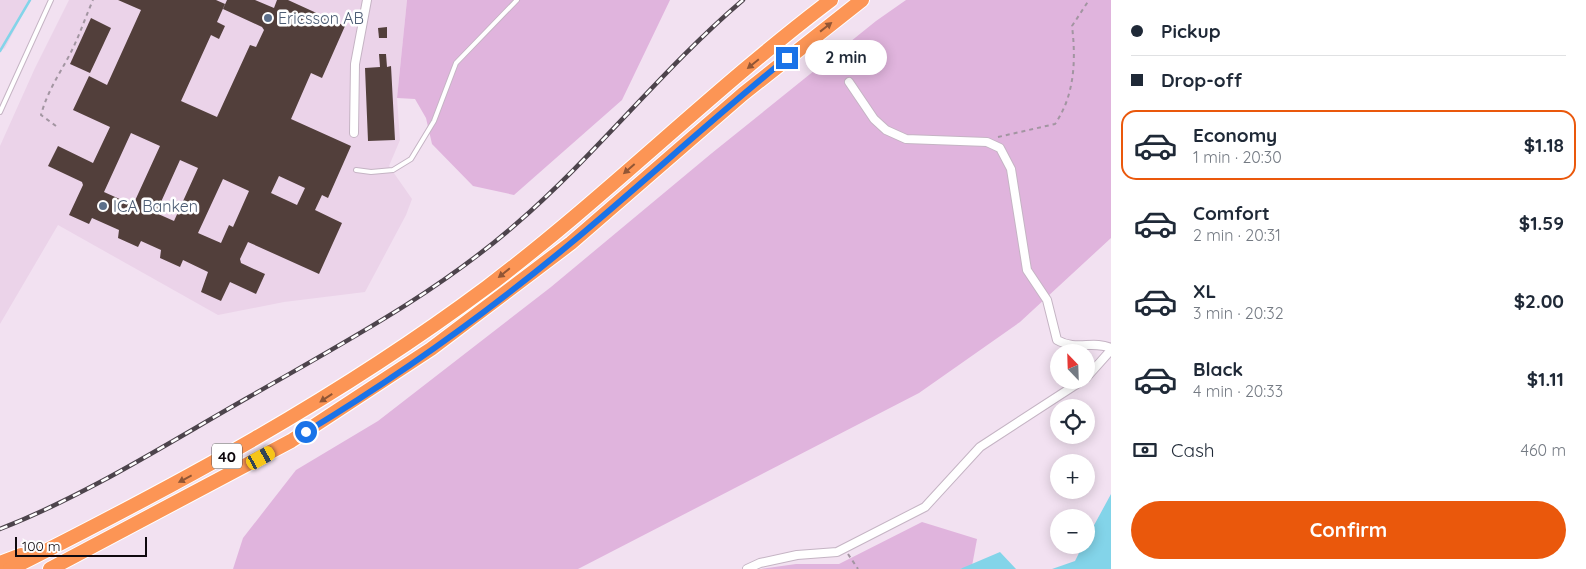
<!DOCTYPE html>
<html lang="en">
<head>
<meta charset="utf-8">
<style>
	:root { --surface:#fff; --page:#f2f2f3; --text:#1f2937; --muted:#747a83; --line:#e0e1e3; --accent:#ea580c }
	body { margin:0; font-family:Quicksand,sans-serif; background:var(--page); color:var(--text); height:100vh; display:flex; flex-direction:column; font-size:19px; white-space:nowrap }
	* { box-sizing:border-box; margin:0 }
	p { font-size:16px; color:var(--muted) }
	.icon { flex:none; width:28px; height:28px; fill:none; stroke:currentColor; stroke-width:2; stroke-linecap:round; stroke-linejoin:round }
	.map { position:relative; flex:1; overflow:hidden }
	.sheet { display:flex; flex-direction:column; background:var(--surface); width:475px }
	.sheet>* { flex:none }
	.top-card { display:grid; align-content:center; height:110px; padding:0 20px; background:var(--surface) }
	.needle { width:32px; rotate:337deg }
	.fabs { position:absolute; left:1050px; top:344px; display:grid; gap:10px }
	.fabs a { display:grid; place-items:center; width:45px; height:45px; border-radius:50%; background:var(--surface); box-shadow:0 2px 12px #0003; font-size:25px }
	.scale { position:absolute; left:15px; bottom:12px; width:132px; box-sizing:border-box; padding-left:5px; border:2px solid #0f090e; border-top:0; font-size:14px; line-height:18px; white-space:nowrap; color:#0f090e; -webkit-text-stroke:4px #fff; paint-order:stroke }
	.end { position:absolute; width:22px; height:22px; margin:-11px; border:6px solid #1a73e8; background:#fff; box-shadow:0 0 0 2px #fff }
	.from { border-radius:50% }
	.bubble { position:absolute; height:35px; border-radius:18px; background:var(--surface); box-shadow:0 2px 12px #0003; font-size:16px; font-weight:700; line-height:35px; text-align:center }
	.car { position:absolute; width:15px; height:30px; margin:-15px -8px; border-radius:6px; box-shadow:0 0 4px 1px #0007; background:linear-gradient(#f5c518 24%,#345 0 40%,#f5c518 0 76%,#345 0 86%,#f5c518 0) }
	.top-card b { display:flex; align-items:center; gap:18px; height:48px; font-size:19px }
	.top-card b+b { border-top:1px solid var(--line) }
	.top-card i { width:12px; height:12px; background:var(--text) }
	ul { padding:0; list-style:none }
	li { display:flex; align-items:center; gap:15px; height:70px; margin:0 10px 8px; padding:0 10px; border:2px solid transparent; border-radius:15px }
	li div { flex:1 }
	li b { display:block; font-size:19px }
	li em { font-style:normal; font-weight:700 }
	li.on { border-color:var(--accent) }
	li>.icon { width:45px; height:45px; stroke-width:1.5 }
	.pay { display:flex; align-items:center; gap:12px; height:55px; padding:0 20px; font-size:19px }
	.pay p { margin-inline-start:auto }
	.button { display:flex; gap:10px; margin-top:auto; padding:10px 20px }
	.button a { flex:1; height:58px; border-radius:30px; background:var(--accent); color:#fff; font-size:20px; font-weight:700; line-height:58px; text-align:center }
	main { display:flex; flex:1; min-height:0 }
	.map>svg:first-child { display:block }
	.built { fill:#ebd3e9 }
	.green { fill:#e0b4dd }
	.water { fill:#83d4e9 }
	.lines { fill:none; stroke-linecap:round; stroke-linejoin:round }
	.stream { stroke:#83d4e9; stroke-width:2.5 }
	.building { fill:#523f3b; fill-rule:evenodd }
	.service-casing { stroke:#c5b4c4; stroke-width:6 }
	.minor-casing { stroke:#c5b4c4; stroke-width:10 }
	.motorway-casing { stroke:#fff; stroke-width:16 }
	.path { stroke:#a295a1; stroke-width:2; stroke-dasharray:4 4; stroke-linecap:butt }
	.service { stroke:#fff; stroke-width:4 }
	.minor { stroke:#fff; stroke-width:8 }
	.motorway { stroke:#fc9555; stroke-width:14 }
	.rail-casing { stroke:#4d444c; stroke-width:4.5 }
	.rail { stroke:#fff; stroke-width:2.5; stroke-dasharray:8; stroke-linecap:butt }
	.oneway { fill:#915635 }
	.route { stroke:#1a73e8; stroke-width:6 }
	.service-dot { fill:#5c6f8a; stroke:#fff; stroke-width:2 }
	.labels { text-anchor:middle; dominant-baseline:central; stroke-width:5; stroke-linejoin:round; paint-order:stroke }
	.shield { fill:#fff; stroke:#575356; stroke-width:1 }
	.shield-label { font-size:15px; font-weight:bold; fill:#0f090e }
	.service-label { font-size:16px; fill:#4e5e75; stroke:#fff; text-anchor:start }
</style>
</head>
<body>
<main>
<div class="map">
<svg width="1111" height="569" viewBox="0 0 1111 569">
	<rect width="100%" height="100%" fill="#f2e1f1"/>
	<!-- built -->
	<g class="built">
		<path d="M 0,0 L 30,0 L 5,48 L 0,51 Z"/>
		<path d="M 69,0 L 407,0 L 397,98 L 400,140 L 389,166 L 412,199 L 406,215 L 365,292 L 284,302 L 218,315 L 58,225 L 0,324 L 0,146 L 35,68 Z"/>
	</g>
	<!-- green -->
	<g class="green">
		<path d="M 407,0 L 670,0 L 622,100 L 514,195 L 473,186 L 432,144 L 426,118 L 415,99 L 397,98 Z"/>
		<path d="M 906,0 L 1111,0 L 1111,238 L 1020,322 L 919,393 L 578,569 L 233,569 L 243,538 L 296,470 L 378,421 L 551,287 L 712,153 L 876,21 Z"/>
		<path d="M 922,522 L 977,539 L 972,566 L 960,569 L 761,569 L 796,564 L 839,564 Z"/>
	</g>
	<!-- water -->
	<g class="water">
		<path d="M 1111,494 L 1111,569 L 1052,569 L 1075,561 L 1083,545 L 1086,545 L 1086,540 Z"/>
		<path d="M 1000,552 L 1016,569 L 960,569 Z"/>
	</g>
	<g class="lines">
		<!-- stream -->
		<path class="stream" d="M 0,51 L 30,0"/>
	</g>
	<!-- building -->
	<g class="building">
		<path d="M 118,0 L 216,0 L 225,4 L 217,22 L 225,26 L 219,39 L 211,35 L 181,101 L 217,117 L 250,45 L 256,47 L 264,30 L 262,27 L 223,9 L 227,0 L 255,0 L 274,8 L 277,0 L 288,0 L 345,26 L 322,78 L 311,73 L 291,119 L 351,146 L 328,198 L 322,195 L 315,210 L 342,223 L 319,274 L 248,242 L 240,259 L 241,263 L 265,274 L 256,294 L 230,282 L 221,301 L 201,292 L 208,272 L 183,260 L 180,267 L 160,258 L 161,250 L 141,241 L 138,247 L 118,238 L 119,230 L 92,218 L 89,224 L 69,215 L 83,185 L 82,182 L 48,166 L 58,146 L 93,163 L 110,127 L 73,110 L 89,76 L 107,85 L 141,10 ZM 131,133 L 160,146 L 133,205 L 104,192 ZM 180,160 L 198,168 L 174,221 L 156,213 ZM 279,176 L 305,188 L 297,205 L 271,193 ZM 223,179 L 249,191 L 233,227 L 229,225 L 221,243 L 198,233 Z"/>
		<path d="M 91,18 L 111,28 L 90,73 L 70,64 Z"/>
		<path d="M 387,27 L 387,38 L 379,38 L 378,28 Z"/>
		<path d="M 379,54 L 386,54 L 387,67 L 391,66 L 395,140 L 368,141 L 365,68 L 380,67 Z"/>
	</g>
	<g class="lines">
		<defs>
			<g id="service">
				<path d="M 0,112 L 51,0"/>
				<path d="M 356,170 L 371,172 L 393,170 L 411,159 L 434,121 L 456,63 L 517,0"/>
			</g>
			<g id="minor">
				<path d="M 849,82 L 874,119 L 886,130 L 906,139 L 987,142 L 1000,148 L 1011,169 L 1027,270 L 1047,300 L 1057,340 C 1076,351 1093,340 1111,348"/>
				<path d="M 354,133 L 355,64 L 367,0"/>
				<path d="M 1086,378 L 1111,350"/>
				<path d="M 747,569 L 760,563 L 797,555 L 837,552 L 925,507 L 980,447 L 1083,380"/>
			</g>
			<g id="motorway">
				<path d="M 0,563 L 21,555"/>
				<path d="M 10,569 C 177,485 337,399 487,287 C 606,197 712,90 831,0"/>
				<path d="M 50,569 L 291,441 L 431,349 L 571,243 L 743,94 L 862,0"/>
			</g>
		</defs>
		<!-- service casing -->
		<use href="#service" class="service-casing"/>
		<!-- minor casing -->
		<use href="#minor" class="minor-casing"/>
		<!-- motorway casing -->
		<use href="#motorway" class="motorway-casing"/>
		<!-- path -->
		<g class="path">
			<path d="M 56,126 L 41,115 C 47,92 59,75 70,54 C 79,37 85,18 93,0"/>
			<path d="M 998,137 L 1055,124 C 1075,95 1076,59 1072,26 L 1089,0"/>
			<path d="M 848,554 L 858,569"/>
		</g>
		<!-- service -->
		<use href="#service" class="service"/>
		<!-- minor -->
		<use href="#minor" class="minor"/>
		<!-- motorway -->
		<use href="#motorway" class="motorway"/>
		<defs>
			<path id="rail" d="M 0,529 C 87,495 168,443 249,397 C 341,344 436,294 516,224 C 597,154 662,69 743,0"/>
		</defs>
		<!-- rail casing -->
		<use href="#rail" class="rail-casing"/>
		<!-- rail -->
		<use href="#rail" class="rail"/>
	</g>
	<!-- one-way arrows -->
	<defs><path id="oneway-solid" d="M-6-.8H1V-3.2L6.5 0L1 3.2V.8H-6Z" transform="scale(1.25)"/></defs>
	<g class="oneway">
		<use href="#oneway-solid" transform="translate(826 27) rotate(-38)"/>
		<use href="#oneway-solid" transform="translate(753 64) rotate(141)"/>
		<use href="#oneway-solid" transform="translate(629 169) rotate(139)"/>
		<use href="#oneway-solid" transform="translate(504 273) rotate(141)"/>
		<use href="#oneway-solid" transform="translate(326 398) rotate(147)"/>
		<use href="#oneway-solid" transform="translate(185 479) rotate(152)"/>
	</g>
	<g class="lines">
		<!-- route -->
		<path class="route" d="M 306,432 C 399,376 488,312 571,243 C 644,182 713,118 787,58"/>
	</g>
	<!-- markers -->
	<g class="service-dot">
		<circle cx="268" cy="18" r="5"/>
		<circle cx="103" cy="206" r="5"/>
	</g>
	<g class="labels">
		<!-- shield labels -->
		<rect class="shield" x="212" y="443.5" width="30" height="25" rx="4"/>
		<g class="shield-label">
			<text x="227" y="456">40</text>
		</g>
		<!-- service labels -->
		<g class="service-label">
			<text x="278" y="18">Ericsson AB</text>
			<text x="113" y="206">ICA Banken</text>
		</g>
	</g>
</svg>
<div class="fabs">
<a><svg class="needle" viewBox="-14 -14 28 28"><path d="M0-13l5 13h-10z" fill="#e53935"/><path d="M0 13l5-13h-10z" fill="#747a83"/></svg></a>
<a><svg class="icon" aria-label="locate" viewBox="0 0 24 24"><circle cx="12" cy="12" r="6"/><path d="M12 2v4M12 18v4M2 12h4M18 12h4"/></svg></a>
<a>+</a>
<a>−</a>
</div>
<div class="scale">100 m</div>
<i class="end from" style="left:306px;top:432px"></i>
<i class="end" style="left:787px;top:58px"></i>
<div class="bubble" style="left:805px;top:40px;width:82px">2 min</div>
<i class="car" style="left:261px;top:458px;rotate:61deg"></i>
</div>
<section class="sheet">
<div class="top-card">
<b><i class="from"></i>Pickup</b>
<b><i></i>Drop-off</b>
</div>
<ul>
<li class="on"><svg class="icon" aria-label="car" viewBox="0 0 24 24"><path d="M5 17H2v-5l4-1 3-4h7l3 4 3 1v5h-3M9 17h6M6 11h13"/><circle cx="7" cy="17" r="2"/><circle cx="17" cy="17" r="2"/></svg><div><b>Economy</b><p>1 min · 20:30</p></div><em>$1.18</em></li>
<li><svg class="icon" aria-label="car" viewBox="0 0 24 24"><path d="M5 17H2v-5l4-1 3-4h7l3 4 3 1v5h-3M9 17h6M6 11h13"/><circle cx="7" cy="17" r="2"/><circle cx="17" cy="17" r="2"/></svg><div><b>Comfort</b><p>2 min · 20:31</p></div><em>$1.59</em></li>
<li><svg class="icon" aria-label="car" viewBox="0 0 24 24"><path d="M5 17H2v-5l4-1 3-4h7l3 4 3 1v5h-3M9 17h6M6 11h13"/><circle cx="7" cy="17" r="2"/><circle cx="17" cy="17" r="2"/></svg><div><b>XL</b><p>3 min · 20:32</p></div><em>$2.00</em></li>
<li><svg class="icon" aria-label="car" viewBox="0 0 24 24"><path d="M5 17H2v-5l4-1 3-4h7l3 4 3 1v5h-3M9 17h6M6 11h13"/><circle cx="7" cy="17" r="2"/><circle cx="17" cy="17" r="2"/></svg><div><b>Black</b><p>4 min · 20:33</p></div><em>$1.11</em></li>
</ul>
<div class="pay"><svg class="icon" aria-label="cash" viewBox="0 0 24 24"><path d="M3 7h18v10H3z"/><circle cx="12" cy="12" r="2"/></svg>Cash<p>460 m</p></div>
<div class="button"><a>Confirm</a></div>
</section>
</main>
</body>
</html>
